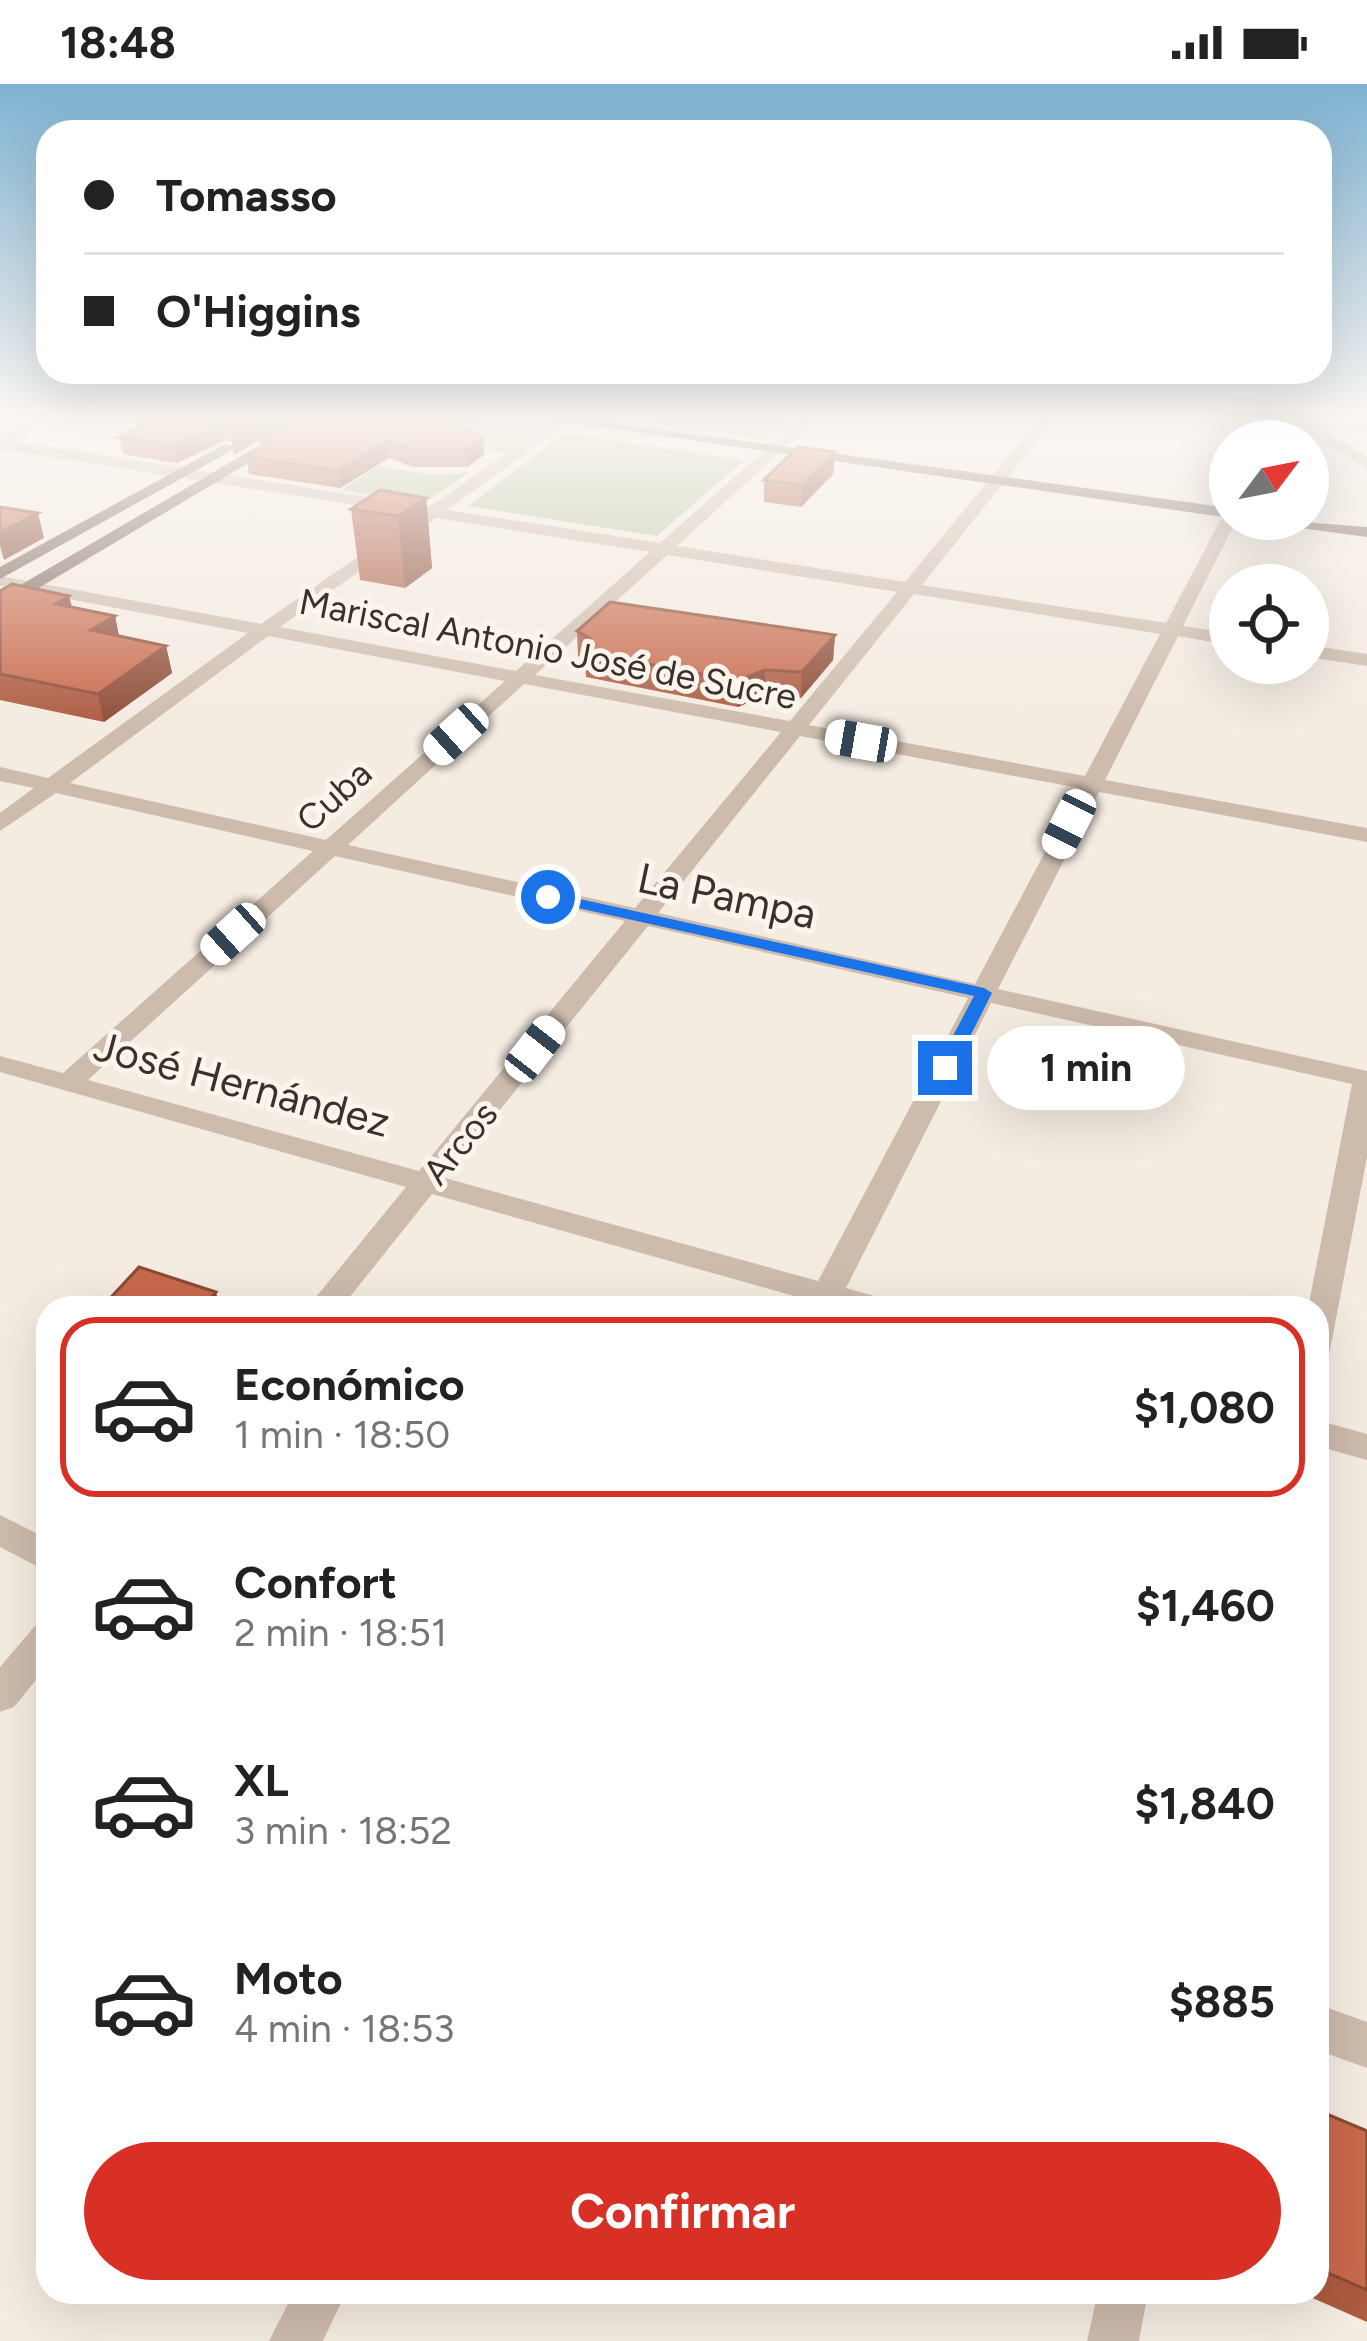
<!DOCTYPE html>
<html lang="es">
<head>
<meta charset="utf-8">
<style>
	:root { --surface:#fff; --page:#f6f6f6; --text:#222; --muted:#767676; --line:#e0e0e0; --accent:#d93025 }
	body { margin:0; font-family:Figtree,sans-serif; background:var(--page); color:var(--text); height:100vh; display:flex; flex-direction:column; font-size:45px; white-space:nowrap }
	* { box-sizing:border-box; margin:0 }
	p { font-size:39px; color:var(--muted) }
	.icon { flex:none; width:66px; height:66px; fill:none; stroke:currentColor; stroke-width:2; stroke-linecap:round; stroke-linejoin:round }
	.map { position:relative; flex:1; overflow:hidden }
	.sheet { position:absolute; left:36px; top:1212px; width:1293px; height:1008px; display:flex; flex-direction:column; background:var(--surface); border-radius:36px; box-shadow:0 12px 48px #0002 }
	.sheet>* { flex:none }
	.hud { position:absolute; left:36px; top:36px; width:1296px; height:264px; border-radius:36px; box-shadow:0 12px 48px #0002; display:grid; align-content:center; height:264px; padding:0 48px; background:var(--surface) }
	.needle { width:78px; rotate:58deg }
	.controls { position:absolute; left:1209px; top:336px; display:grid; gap:24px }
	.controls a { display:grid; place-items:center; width:120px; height:120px; border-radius:50%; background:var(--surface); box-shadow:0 12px 48px #0002; font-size:60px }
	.end { position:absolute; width:54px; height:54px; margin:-27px; border:15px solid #1a73e8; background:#fff; box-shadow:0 0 0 6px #fff }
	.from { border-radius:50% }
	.bubble { position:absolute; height:84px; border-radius:42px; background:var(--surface); box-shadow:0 12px 48px #0002; font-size:39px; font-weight:700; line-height:84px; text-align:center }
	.car { position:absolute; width:36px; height:72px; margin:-36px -18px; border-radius:15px; box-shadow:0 0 9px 3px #0007; background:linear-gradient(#fff 24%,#345 0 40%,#fff 0 76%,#345 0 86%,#fff 0) }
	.hud b { display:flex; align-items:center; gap:42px; height:114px; font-size:45px }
	.hud b+b { border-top:3px solid var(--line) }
	.hud i { width:30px; height:30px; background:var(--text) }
	ul { padding:21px 0 0; list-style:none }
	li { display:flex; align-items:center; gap:36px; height:180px; margin:0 24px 18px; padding:0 24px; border:6px solid transparent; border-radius:36px }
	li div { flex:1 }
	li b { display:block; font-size:45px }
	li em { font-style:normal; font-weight:700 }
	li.on { border-color:var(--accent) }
	li>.icon { width:108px; height:108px; stroke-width:1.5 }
	.primary-button { display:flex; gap:24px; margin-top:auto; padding:24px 48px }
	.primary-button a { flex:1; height:138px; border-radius:72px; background:var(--accent); color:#fff; font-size:48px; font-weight:700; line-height:138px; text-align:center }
	.status { display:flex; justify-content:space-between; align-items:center; height:84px; padding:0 60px; background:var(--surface); direction:ltr }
	.status svg { height:33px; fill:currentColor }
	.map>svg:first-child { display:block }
	.green { fill:#b8c4a0 }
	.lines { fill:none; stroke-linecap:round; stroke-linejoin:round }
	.minor { fill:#cdbbac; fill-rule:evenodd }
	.major { fill:#7d675c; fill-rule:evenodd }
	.wall { fill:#ac5a40 }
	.shaded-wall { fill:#8c4a34 }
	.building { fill:#c8694b; stroke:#8c4a34; stroke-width:3 }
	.route { fill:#1a73e8 }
	.labels { text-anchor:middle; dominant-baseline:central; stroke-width:10; stroke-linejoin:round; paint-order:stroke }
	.far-street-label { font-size:36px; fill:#3b302b; stroke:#fbf5ee }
	.street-label { font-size:42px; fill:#3b302b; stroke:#fbf5ee }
</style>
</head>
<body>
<div class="status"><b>18:48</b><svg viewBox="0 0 49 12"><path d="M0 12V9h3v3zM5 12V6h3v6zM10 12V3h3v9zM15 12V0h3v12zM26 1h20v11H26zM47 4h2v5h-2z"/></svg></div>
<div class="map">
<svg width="1367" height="2257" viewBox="0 0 1367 2257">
	<rect width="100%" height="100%" fill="#f4ebe1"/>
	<!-- green -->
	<g class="green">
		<path d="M 453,334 L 529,341 L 538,347 L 506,369 L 422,353 Z"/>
		<path d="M 643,334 L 651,335 L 790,334 L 768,353 L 759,355 L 639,337 Z"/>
		<path d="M 578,351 L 744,376 L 657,452 L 468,422 L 561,352 Z"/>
		<path d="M 378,382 L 433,391 L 470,388 L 424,419 L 341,406 Z"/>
	</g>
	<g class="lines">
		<!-- minor -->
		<g class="minor">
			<path d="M 35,334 L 54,334 L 12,357 L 429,423 L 558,334 L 575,334 L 447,426 L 660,459 L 801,334 L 817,334 L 677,462 L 905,498 L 1040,334 L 1055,334 L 922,501 L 1166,539 L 1222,433 L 1230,428 L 1230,435 L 1237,435 L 1183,542 L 1230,549 L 1230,561 L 1178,552 L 1105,696 L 1367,744 L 1367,758 L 1099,708 L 998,905 L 1367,987 L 1367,1073 L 1329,1271 L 1317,1275 L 1317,1224 L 1308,1224 L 1352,1000 L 991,919 L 846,1204 L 888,1216 L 893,1224 L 804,1224 L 808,1216 L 432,1110 L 341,1224 L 307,1224 L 406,1103 L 0,988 L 0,972 L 63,989 L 313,767 L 56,709 L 0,747 L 0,729 L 34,704 L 0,697 L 0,683 L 48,694 L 248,549 L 0,502 L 0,492 L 261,540 L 418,431 L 0,365 L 0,351 ZM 436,434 L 650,468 L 516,587 L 280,543 ZM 667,471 L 897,508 L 790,637 L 535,591 ZM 914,510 L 1160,550 L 1085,692 L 809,641 ZM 268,552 L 505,597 L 326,756 L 70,699 ZM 524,600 L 781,648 L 635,824 L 348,761 ZM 800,652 L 1079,704 L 975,900 L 658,829 ZM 335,772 L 625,837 L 419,1087 L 88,996 ZM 648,842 L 968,914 L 818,1197 L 445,1094 Z"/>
			<path d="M 1271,334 L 1285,334 L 1275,357 L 1259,357 Z"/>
			<path d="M 1292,334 L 1367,339 L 1367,349 L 1319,343 L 1367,373 L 1367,385 L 1293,339 Z"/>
			<path d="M 1308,561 L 1367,570 L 1367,582 L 1308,573 Z"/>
			<path d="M 1317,1336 L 1367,1350 L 1367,1376 L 1317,1362 Z"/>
			<path d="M 0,1431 L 48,1455 L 48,1488 L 0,1463 Z"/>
			<path d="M 48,1537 L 48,1581 L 14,1623 L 0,1628 L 0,1583 L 35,1542 Z"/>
			<path d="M 1317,1920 L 1367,1938 L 1367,1984 L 1317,1966 Z"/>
			<path d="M 294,2208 L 346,2208 L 323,2257 L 269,2257 Z"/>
			<path d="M 1098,2208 L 1148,2208 L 1139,2257 L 1087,2257 Z"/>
		</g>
		<!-- major -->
		<g class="major">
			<path d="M 306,334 L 324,334 L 0,527 L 0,513 Z"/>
			<path d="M 537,334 L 577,334 L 1230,424 L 1230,434 Z"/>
			<path d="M 225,360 L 238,363 L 0,495 L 0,483 Z"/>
			<path d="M 1263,435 L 1367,443 L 1367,453 L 1271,440 Z"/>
		</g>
	</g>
	<!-- wall -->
	<g class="wall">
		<path d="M 144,334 L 297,334 L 234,371 L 232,358 L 226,356 L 177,379 L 123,370 L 119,353 L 137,344 L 136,338 Z"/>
		<path d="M 483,354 L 484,371 L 467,383 L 413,383 L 389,374 L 340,404 L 249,390 L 246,372 L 262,363 L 261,358 Z"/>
		<path d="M 835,368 L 833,390 L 801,423 L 764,418 L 764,396 Z"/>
		<path d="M 426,414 L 432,484 L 405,504 L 360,496 L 351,425 Z"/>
		<path d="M 0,507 L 69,512 L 72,523 L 115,532 L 119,552 L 166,562 L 172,589 L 104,638 L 0,616 Z"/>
		<path d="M 577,547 L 835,551 L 833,576 L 801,614 L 765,611 L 738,623 L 586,593 L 585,576 L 578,572 Z"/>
		<path d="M 1317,2026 L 1367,2047 L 1367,2238 L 1299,2208 L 1317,2208 Z"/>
	</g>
	<!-- shaded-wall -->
	<g class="shaded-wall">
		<path d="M 266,334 L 297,334 L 234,371 L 232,353 Z"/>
		<path d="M 223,339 L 226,356 L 177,379 L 174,361 Z"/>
		<path d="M 483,354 L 484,371 L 467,383 L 465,366 Z"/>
		<path d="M 387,357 L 389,374 L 340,404 L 338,387 Z"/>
		<path d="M 835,368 L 833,390 L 801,423 L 802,401 Z"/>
		<path d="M 426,414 L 432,484 L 405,504 L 398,432 Z"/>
		<path d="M 38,429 L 44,454 L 4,476 L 0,462 L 0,449 Z"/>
		<path d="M 69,512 L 75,538 L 56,520 Z"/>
		<path d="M 115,532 L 120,558 L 91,546 Z"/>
		<path d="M 835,551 L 833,576 L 801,614 L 802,588 Z"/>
		<path d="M 166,562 L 172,589 L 104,638 L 98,610 Z"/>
		<path d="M 765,586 L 765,611 L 738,623 L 738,597 Z"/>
		<path d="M 216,1208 L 220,1224 L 203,1224 Z"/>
	</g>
	<!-- building -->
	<g class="building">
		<path d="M 144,334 L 266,334 L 232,353 L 239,344 L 223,339 L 174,361 L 119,353 L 148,340 L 136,338 Z"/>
		<path d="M 302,334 L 440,334 L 483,354 L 465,366 L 412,366 L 387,357 L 338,387 L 246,372 L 269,359 L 261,358 Z"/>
		<path d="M 798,363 L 835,368 L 802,401 L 764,396 Z"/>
		<path d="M 380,406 L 426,414 L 398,432 L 351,425 Z"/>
		<path d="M 0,423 L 38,429 L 0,449 Z"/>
		<path d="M 12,500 L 69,512 L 56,520 L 115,532 L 91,546 L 166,562 L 98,610 L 0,590 L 0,507 Z"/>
		<path d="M 610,518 L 835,551 L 802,588 L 765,586 L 738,597 L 585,568 L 591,555 L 577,547 Z"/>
		<path d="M 139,1183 L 216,1208 L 203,1224 L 79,1224 L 86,1217 L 102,1223 Z"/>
		<path d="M 1317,2026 L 1367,2047 L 1367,2206 L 1317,2184 Z"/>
	</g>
	<!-- sky -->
	<linearGradient id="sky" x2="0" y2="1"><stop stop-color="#7eb2d2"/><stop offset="0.51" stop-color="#faf6f2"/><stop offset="1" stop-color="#faf6f2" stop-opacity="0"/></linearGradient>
	<rect width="1367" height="650" fill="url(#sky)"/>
	<!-- route -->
	<path class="route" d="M 548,808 L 984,904 L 992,909 L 954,984 L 945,989 L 936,984 L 974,912 L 542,816 L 542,810 Z"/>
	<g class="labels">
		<!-- far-street labels -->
		<g class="far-street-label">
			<text transform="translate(548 565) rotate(11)">Mariscal Antonio José de Sucre</text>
			<text transform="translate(334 712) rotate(-42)">Cuba</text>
			<text transform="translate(460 1059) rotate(-51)">Arcos</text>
		</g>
		<!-- street labels -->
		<g class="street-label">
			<text transform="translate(727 812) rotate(12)">La Pampa</text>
			<text transform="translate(242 1000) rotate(15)">José Hernández</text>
		</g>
	</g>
</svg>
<div class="controls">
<a><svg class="needle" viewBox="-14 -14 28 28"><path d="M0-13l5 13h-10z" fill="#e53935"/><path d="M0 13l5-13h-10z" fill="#767676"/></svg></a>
<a><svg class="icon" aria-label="locate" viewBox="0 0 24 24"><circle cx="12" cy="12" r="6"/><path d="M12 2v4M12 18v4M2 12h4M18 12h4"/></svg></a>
</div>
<i class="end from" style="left:548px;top:813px"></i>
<i class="end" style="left:945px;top:984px"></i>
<div class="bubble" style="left:987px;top:942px;width:198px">1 min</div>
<i class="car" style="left:456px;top:650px;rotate:228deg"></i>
<i class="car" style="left:861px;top:657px;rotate:280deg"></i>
<i class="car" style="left:1069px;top:740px;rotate:207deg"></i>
<i class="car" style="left:233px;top:850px;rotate:228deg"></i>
<i class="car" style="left:535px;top:965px;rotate:38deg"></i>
<div class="hud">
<b><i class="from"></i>Tomasso</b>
<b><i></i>O'Higgins</b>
</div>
<section class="sheet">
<ul>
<li class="on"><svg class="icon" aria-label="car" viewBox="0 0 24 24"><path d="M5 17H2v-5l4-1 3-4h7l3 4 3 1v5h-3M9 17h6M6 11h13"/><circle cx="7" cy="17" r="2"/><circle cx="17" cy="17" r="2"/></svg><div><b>Económico</b><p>1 min · 18:50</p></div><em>$1,080</em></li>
<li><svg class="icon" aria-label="car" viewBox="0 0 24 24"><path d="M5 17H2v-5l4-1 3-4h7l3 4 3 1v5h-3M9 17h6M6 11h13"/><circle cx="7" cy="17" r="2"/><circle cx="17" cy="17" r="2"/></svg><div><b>Confort</b><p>2 min · 18:51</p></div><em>$1,460</em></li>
<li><svg class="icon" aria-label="car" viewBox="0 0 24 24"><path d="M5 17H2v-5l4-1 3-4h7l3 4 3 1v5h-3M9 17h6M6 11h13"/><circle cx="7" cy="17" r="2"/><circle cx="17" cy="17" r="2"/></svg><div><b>XL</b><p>3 min · 18:52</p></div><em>$1,840</em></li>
<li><svg class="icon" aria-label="car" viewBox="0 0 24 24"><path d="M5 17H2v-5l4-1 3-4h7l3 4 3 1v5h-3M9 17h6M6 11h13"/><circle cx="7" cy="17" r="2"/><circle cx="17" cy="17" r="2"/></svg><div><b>Moto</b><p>4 min · 18:53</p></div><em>$885</em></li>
</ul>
<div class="primary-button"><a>Confirmar</a></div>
</section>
</div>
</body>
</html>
